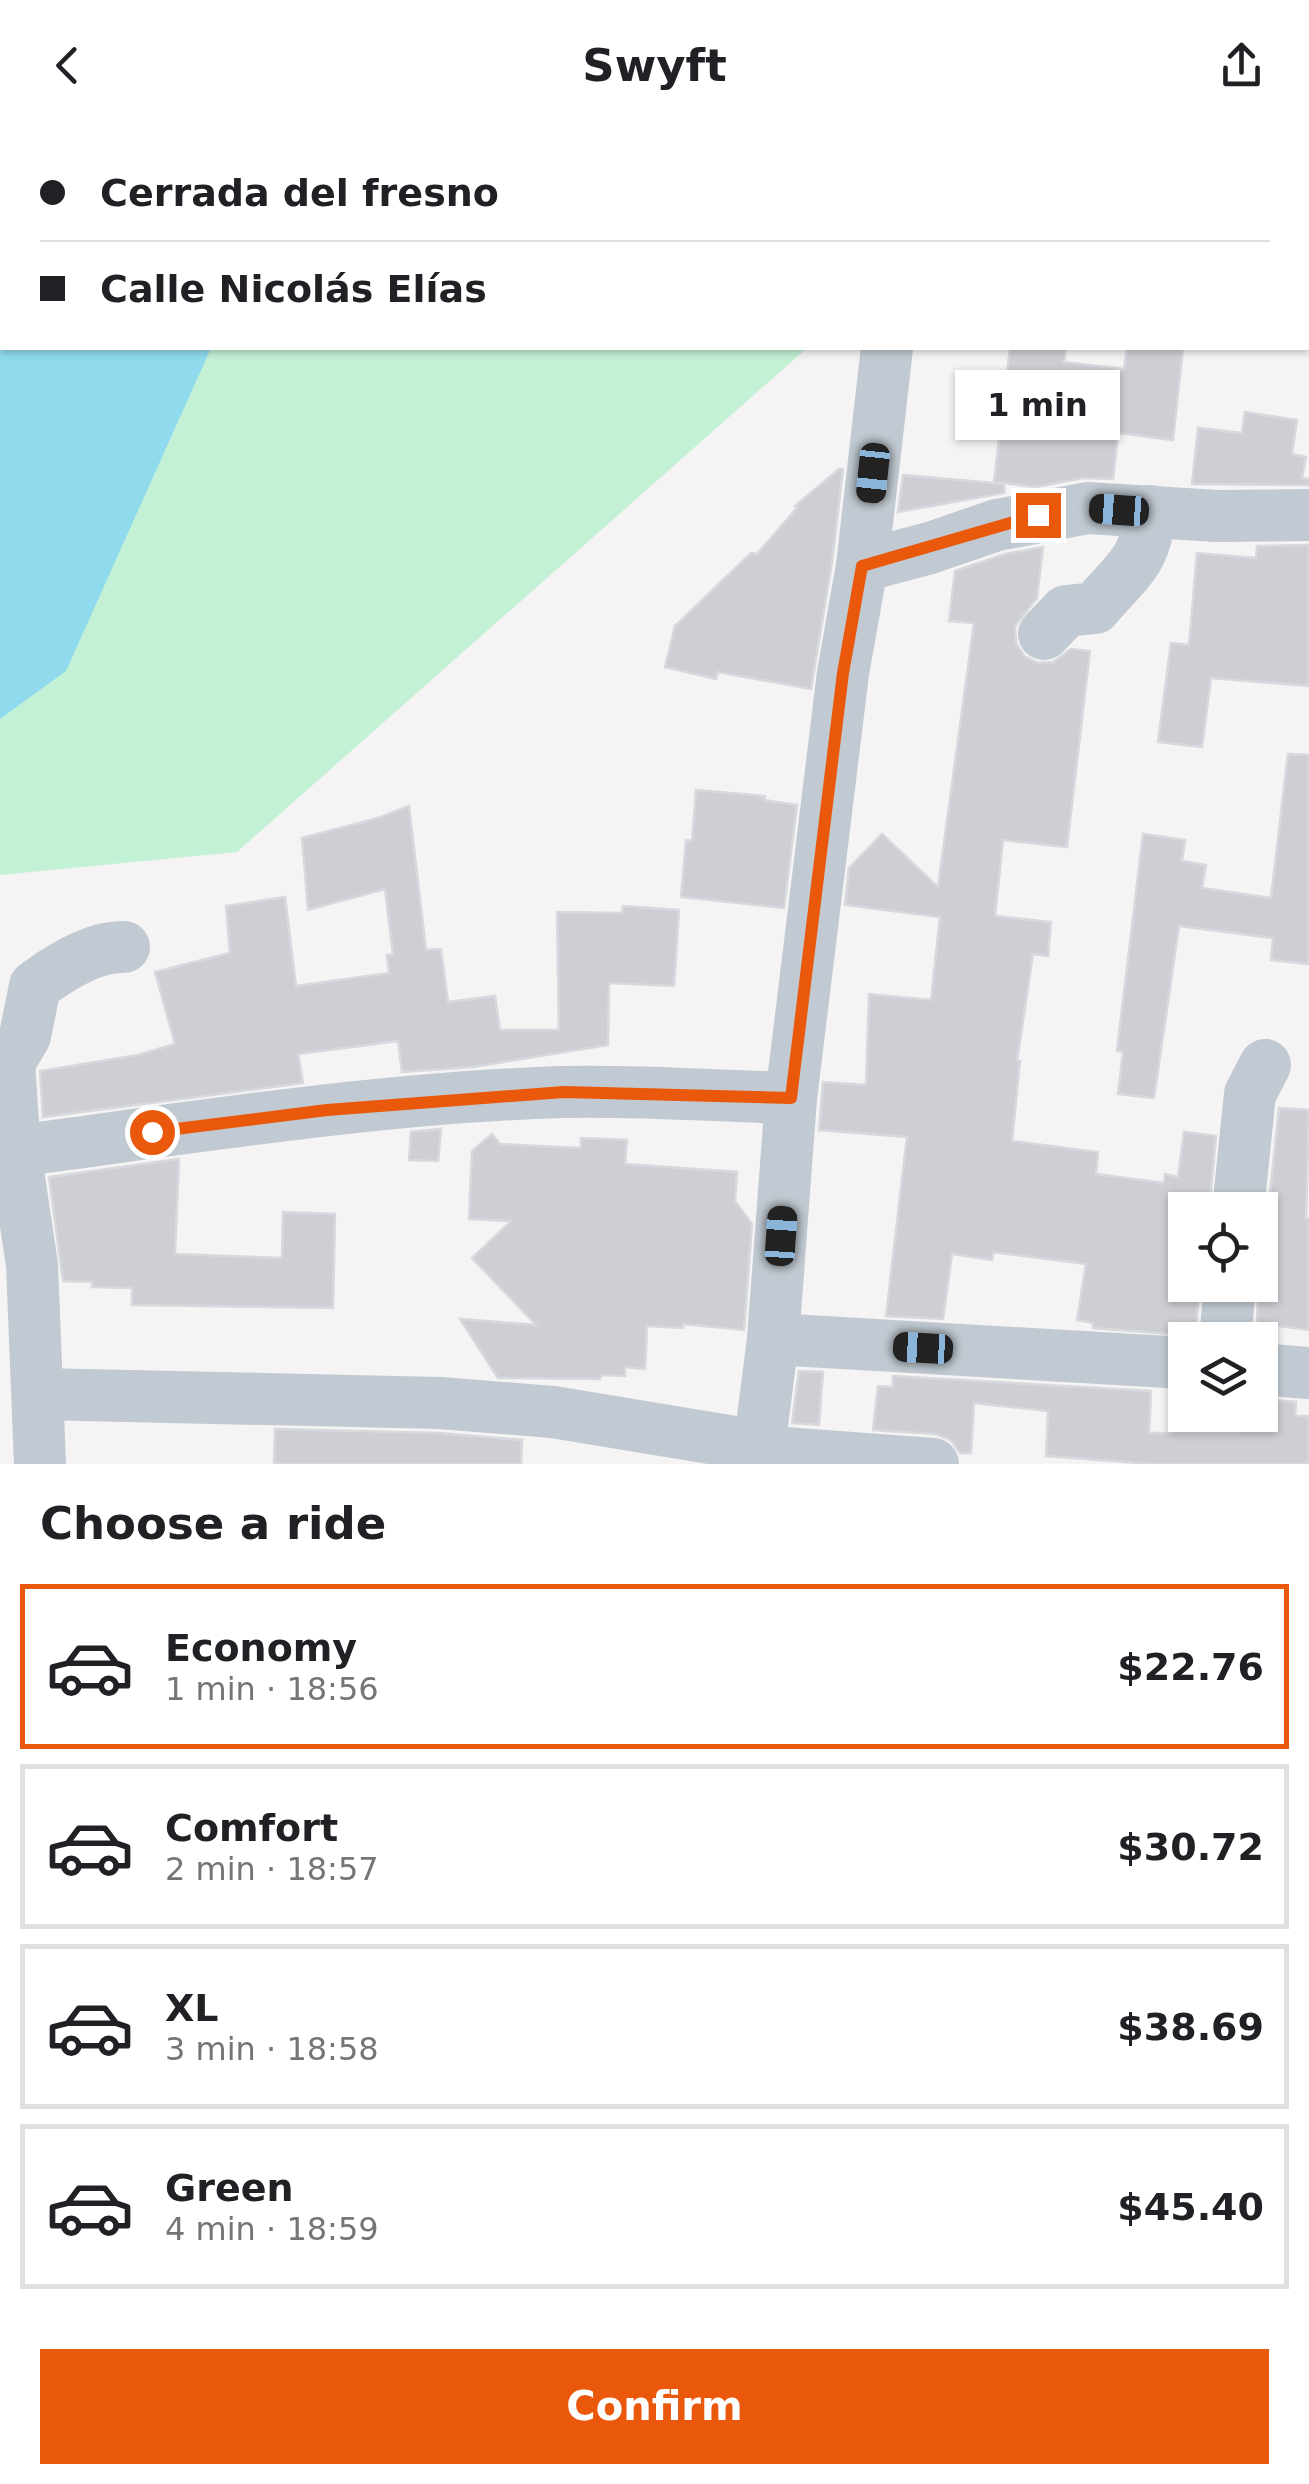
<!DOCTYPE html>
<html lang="en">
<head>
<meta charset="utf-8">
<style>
	:root { --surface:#fff; --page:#f6f6f6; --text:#202124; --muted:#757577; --line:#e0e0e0; --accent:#ea580c }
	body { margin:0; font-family:"DejaVu Sans",sans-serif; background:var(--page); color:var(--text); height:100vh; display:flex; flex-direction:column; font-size:38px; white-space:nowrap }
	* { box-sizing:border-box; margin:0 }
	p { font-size:32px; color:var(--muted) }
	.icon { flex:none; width:55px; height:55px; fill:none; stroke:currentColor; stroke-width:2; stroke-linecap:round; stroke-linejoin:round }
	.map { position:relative; height:1334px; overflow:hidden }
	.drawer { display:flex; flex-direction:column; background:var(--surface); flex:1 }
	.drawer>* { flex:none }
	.hud { position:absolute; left:0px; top:0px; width:1310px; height:220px; box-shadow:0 2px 8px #0004; display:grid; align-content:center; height:220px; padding:0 40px; background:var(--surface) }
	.buttons { position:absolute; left:1168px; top:1062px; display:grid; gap:20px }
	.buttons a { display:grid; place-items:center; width:110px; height:110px; border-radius:0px; background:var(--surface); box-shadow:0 2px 8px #0004; font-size:50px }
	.end { position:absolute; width:45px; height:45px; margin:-22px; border:12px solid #ea580c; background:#fff; box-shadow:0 0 0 5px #fff }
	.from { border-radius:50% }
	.bubble { position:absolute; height:70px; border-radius:0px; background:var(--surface); box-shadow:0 2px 8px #0004; font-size:32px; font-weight:700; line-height:70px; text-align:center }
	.car { position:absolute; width:30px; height:60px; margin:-30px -15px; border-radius:12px; box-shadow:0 0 8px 2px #0007; background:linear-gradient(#222 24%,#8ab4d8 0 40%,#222 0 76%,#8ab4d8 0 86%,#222 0) }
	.hud b { display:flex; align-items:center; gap:35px; height:95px; font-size:38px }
	.hud b+b { border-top:2px solid var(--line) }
	.hud i { width:25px; height:25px; background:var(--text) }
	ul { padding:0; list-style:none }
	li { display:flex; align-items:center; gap:30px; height:165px; margin:0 20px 15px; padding:0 20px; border:5px solid var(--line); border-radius:0px }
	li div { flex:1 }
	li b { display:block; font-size:38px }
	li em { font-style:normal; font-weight:700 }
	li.current { border-color:var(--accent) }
	li>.icon { width:90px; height:90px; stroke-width:1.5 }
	h2 { padding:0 40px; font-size:45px; line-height:120px }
	.primary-button { display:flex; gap:20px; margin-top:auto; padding:20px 40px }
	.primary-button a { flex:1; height:115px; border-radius:0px; background:var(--accent); color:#fff; font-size:40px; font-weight:700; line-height:115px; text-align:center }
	header { display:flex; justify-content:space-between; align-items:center; height:130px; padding:0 40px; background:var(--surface); font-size:45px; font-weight:700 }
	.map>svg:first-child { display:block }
	.green { fill:#c3f1d5 }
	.water { fill:#90daee }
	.building { fill:#cdcfd5; stroke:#d7d9de; stroke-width:2.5 }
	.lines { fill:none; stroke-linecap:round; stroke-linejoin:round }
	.path { stroke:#7ad0a6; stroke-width:6; stroke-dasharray:8 5; stroke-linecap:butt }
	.minor { stroke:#c1cad2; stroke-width:52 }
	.route { stroke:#ea580c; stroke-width:12 }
</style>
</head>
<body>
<header><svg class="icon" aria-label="back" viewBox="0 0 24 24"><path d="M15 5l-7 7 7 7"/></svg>Swyft<svg class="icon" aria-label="share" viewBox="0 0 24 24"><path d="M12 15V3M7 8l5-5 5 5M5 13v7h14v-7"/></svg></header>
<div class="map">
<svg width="1309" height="1334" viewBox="0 0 1309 1334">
	<rect width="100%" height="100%" fill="#f5f3f3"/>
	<!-- green -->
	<path class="green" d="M 0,0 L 1156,0 L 2,2 L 2,218 L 807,218 L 237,722 L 0,745 Z"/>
	<!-- water -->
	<path class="water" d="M 0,0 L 287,0 L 2,2 L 2,218 L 211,218 L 66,541 L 0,589 Z"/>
	<!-- building -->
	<g class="building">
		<path d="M 1010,218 L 1066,218 L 1064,232 L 1124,239 L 1127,218 L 1183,218 L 1173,310 L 1118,303 L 1113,349 L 1083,348 L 1036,357 L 994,352 Z"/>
		<path d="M 1245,282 L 1297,290 L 1292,324 L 1306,327 L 1302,348 L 1309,349 L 1309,355 L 1192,354 L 1198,298 L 1242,303 Z"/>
		<path d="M 839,339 L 843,339 L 832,432 L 811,559 L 718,542 L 716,549 L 665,537 L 675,496 L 751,423 L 757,424 L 797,378 L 795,376 Z"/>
		<path d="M 903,345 L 1004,354 L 1004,363 L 898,382 Z"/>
		<path d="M 1309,415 L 1309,556 L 1211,548 L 1202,617 L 1158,612 L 1171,513 L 1189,515 L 1197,423 L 1256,428 L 1257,416 Z"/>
		<path d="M 1043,417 L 1037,468 L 1015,496 L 1016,513 L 1024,526 L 1038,533 L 1053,532 L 1071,519 L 1090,521 L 1067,717 L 1003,710 L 995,786 L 1051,792 L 1048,826 L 1033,824 L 1017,931 L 1020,931 L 1012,1011 L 1098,1022 L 1096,1044 L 1164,1053 L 1165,1044 L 1178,1047 L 1184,1002 L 1216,1006 L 1209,1080 L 1185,1080 L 1185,1155 L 1200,1155 L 1195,1206 L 1093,1198 L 1093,1193 L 1077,1190 L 1086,1134 L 993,1122 L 992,1130 L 952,1124 L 943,1189 L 886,1186 L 907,1007 L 819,1000 L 823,952 L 866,955 L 869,864 L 931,870 L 940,787 L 845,775 L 849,738 L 882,704 L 938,757 L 974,493 L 949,491 L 955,441 L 1005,424 Z"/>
		<path d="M 1288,624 L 1309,625 L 1309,834 L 1271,830 L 1273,808 L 1179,796 L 1154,968 L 1118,964 L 1123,922 L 1117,921 L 1143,704 L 1185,710 L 1182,731 L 1206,735 L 1202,758 L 1271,768 Z"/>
		<path d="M 696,660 L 765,666 L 764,670 L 797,675 L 784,778 L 681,767 L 686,710 L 692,711 Z"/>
		<path d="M 409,676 L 426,820 L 441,819 L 448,872 L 495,866 L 500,900 L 559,900 L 557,782 L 622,783 L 623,776 L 679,780 L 674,856 L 609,853 L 608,915 L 473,937 L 402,942 L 398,911 L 298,924 L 303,953 L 43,987 L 40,941 L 138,925 L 175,914 L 155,842 L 230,823 L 226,776 L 285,767 L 296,856 L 389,843 L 387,825 L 393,825 L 385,759 L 308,780 L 302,708 L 378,688 Z"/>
		<path d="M 1279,978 L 1309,980 L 1306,1089 L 1309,1089 L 1309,1200 L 1257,1193 L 1260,1100 L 1268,1083 Z"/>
		<path d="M 441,999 L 438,1031 L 409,1030 L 411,1002 Z"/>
		<path d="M 492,1004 L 500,1014 L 581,1018 L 581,1008 L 627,1010 L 625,1034 L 737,1042 L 735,1071 L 752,1094 L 744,1200 L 683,1194 L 683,1198 L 647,1196 L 645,1239 L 625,1237 L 625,1246 L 601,1245 L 600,1249 L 498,1248 L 460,1189 L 536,1195 L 472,1128 L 511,1091 L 469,1089 L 472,1021 Z"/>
		<path d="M 179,1029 L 175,1124 L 282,1128 L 283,1082 L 335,1084 L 333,1178 L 132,1175 L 132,1158 L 92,1157 L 93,1152 L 63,1151 L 49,1047 Z"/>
		<path d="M 799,1241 L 823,1242 L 819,1295 L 792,1293 Z"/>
		<path d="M 893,1246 L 1151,1261 L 1149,1303 L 1240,1303 L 1242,1285 L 1260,1285 L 1260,1269 L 1296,1272 L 1295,1286 L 1309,1286 L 1309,1334 L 1153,1334 L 1046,1326 L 1048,1281 L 974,1273 L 971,1323 L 960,1323 L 951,1310 L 936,1304 L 873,1300 L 878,1256 L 893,1257 Z"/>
		<path d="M 275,1299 L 438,1303 L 522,1310 L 521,1334 L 274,1334 Z"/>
	</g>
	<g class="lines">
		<!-- path -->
		<path class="path" d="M 893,2 L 893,0"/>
		<!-- minor -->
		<g class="minor">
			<path d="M 1182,2 L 1185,0"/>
			<path d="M 862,436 L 930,418 L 997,395 L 1088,378 L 1217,386 L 1309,385"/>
			<path d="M 1044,504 L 1066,481 L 1095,478 C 1125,442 1147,432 1150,381"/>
			<path d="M 15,1021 C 197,997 379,968 562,962 C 638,960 715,966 791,968"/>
			<path d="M 1238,1080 L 1250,964 L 1265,935"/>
			<path d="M 773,1209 L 1185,1233"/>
			<path d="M 1225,1210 L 1230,1155"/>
			<path d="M 1260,1239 L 1309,1243"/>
			<path d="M 38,1264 L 440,1273 L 553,1282 L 740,1313 L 758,1321 L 933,1334"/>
			<path d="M 40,1334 L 32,1135 L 15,1021 L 9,933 L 25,906 L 35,856 C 59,838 93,816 124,817"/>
			<path d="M 757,1334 L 773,1209 L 791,968 L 843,543 L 862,436 L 887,218"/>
		</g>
	</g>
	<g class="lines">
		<!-- route -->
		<path class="route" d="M 152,1002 L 327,980 L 564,962 L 791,968 L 843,543 L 862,436 L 1038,385"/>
	</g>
</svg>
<div class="buttons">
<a><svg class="icon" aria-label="locate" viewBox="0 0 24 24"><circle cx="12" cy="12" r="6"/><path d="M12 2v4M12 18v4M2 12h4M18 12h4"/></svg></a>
<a><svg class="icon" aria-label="layers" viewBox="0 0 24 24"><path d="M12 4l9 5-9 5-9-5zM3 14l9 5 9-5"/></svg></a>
</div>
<i class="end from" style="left:152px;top:1002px"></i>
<i class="end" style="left:1038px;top:385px"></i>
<div class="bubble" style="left:955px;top:240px;width:165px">1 min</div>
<i class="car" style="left:873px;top:343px;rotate:186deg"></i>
<i class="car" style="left:1119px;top:380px;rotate:274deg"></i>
<i class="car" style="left:781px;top:1106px;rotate:4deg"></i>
<i class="car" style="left:923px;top:1218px;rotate:273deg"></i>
<div class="hud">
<b><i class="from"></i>Cerrada del fresno</b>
<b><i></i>Calle Nicolás Elías</b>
</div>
</div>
<section class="drawer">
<h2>Choose a ride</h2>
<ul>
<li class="current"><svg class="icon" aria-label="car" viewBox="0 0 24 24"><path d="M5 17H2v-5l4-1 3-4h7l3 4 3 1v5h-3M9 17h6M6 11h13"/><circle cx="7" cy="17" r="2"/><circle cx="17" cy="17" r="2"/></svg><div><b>Economy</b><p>1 min · 18:56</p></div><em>$22.76</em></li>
<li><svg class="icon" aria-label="car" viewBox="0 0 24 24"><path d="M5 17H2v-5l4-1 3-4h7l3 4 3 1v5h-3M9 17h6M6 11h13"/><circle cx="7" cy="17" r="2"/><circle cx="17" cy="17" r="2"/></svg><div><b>Comfort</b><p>2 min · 18:57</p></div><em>$30.72</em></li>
<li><svg class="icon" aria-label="car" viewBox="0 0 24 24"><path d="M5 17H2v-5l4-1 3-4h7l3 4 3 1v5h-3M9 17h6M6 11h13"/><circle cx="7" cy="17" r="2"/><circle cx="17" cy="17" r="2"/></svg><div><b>XL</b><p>3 min · 18:58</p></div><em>$38.69</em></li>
<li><svg class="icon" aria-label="car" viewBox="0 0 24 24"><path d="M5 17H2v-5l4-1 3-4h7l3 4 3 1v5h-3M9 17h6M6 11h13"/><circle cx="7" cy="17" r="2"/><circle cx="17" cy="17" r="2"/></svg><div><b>Green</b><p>4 min · 18:59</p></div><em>$45.40</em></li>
</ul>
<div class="primary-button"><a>Confirm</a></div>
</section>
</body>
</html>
